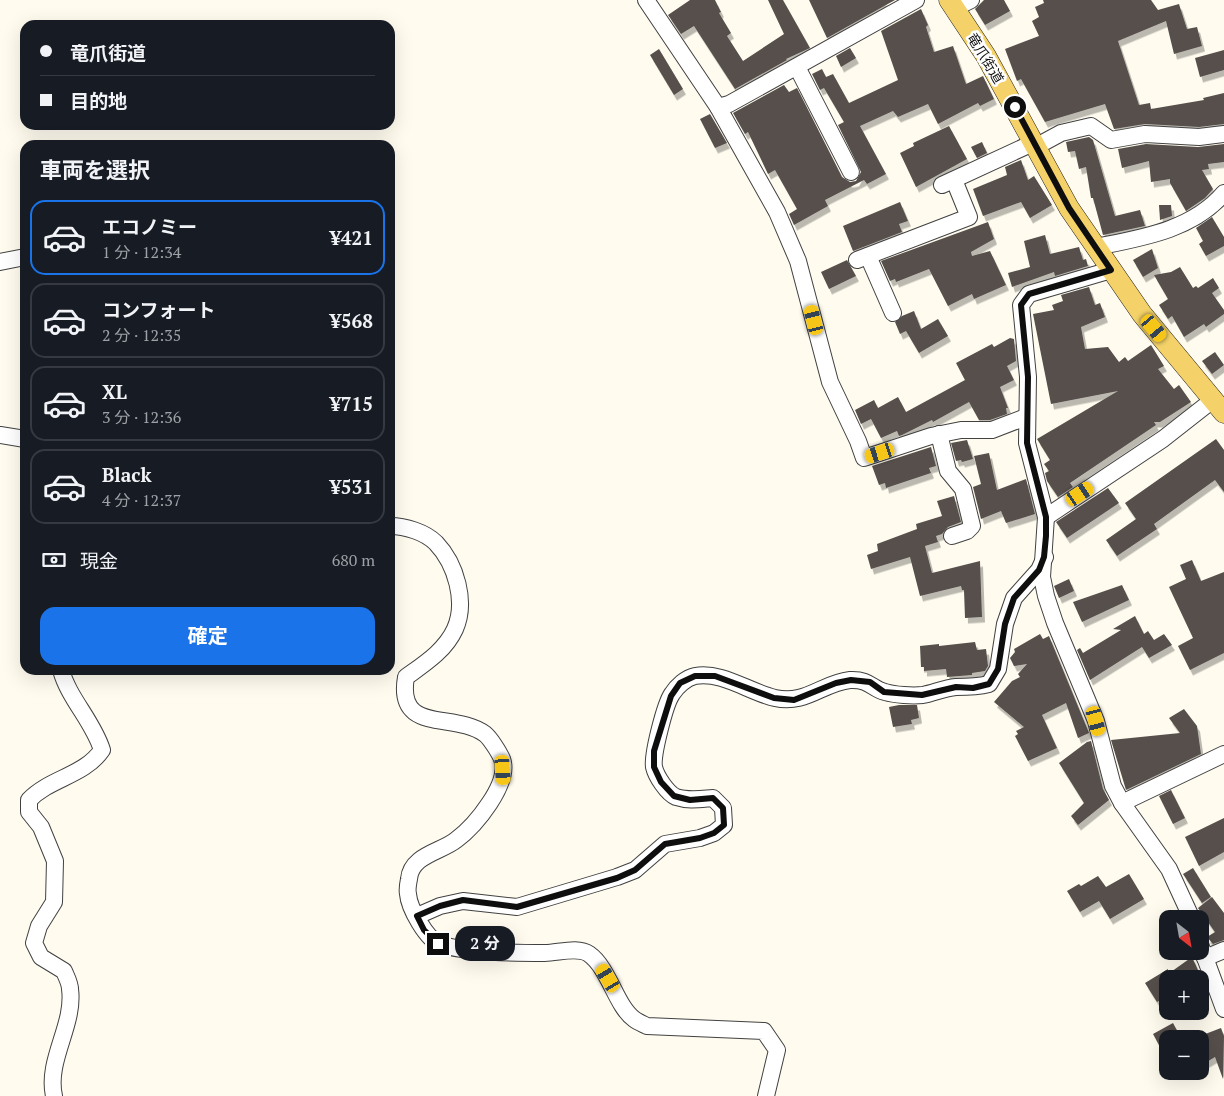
<!DOCTYPE html>
<html lang="ja">
<head>
<meta charset="utf-8">
<style>
	:root { --surface:#171b24; --page:#242831; --text:#f1f3f6; --muted:#9ea1a6; --line:#363941; --accent:#1a73e8 }
	body { margin:0; font-family:"PT Serif","Noto Sans JP",serif; background:var(--page); color:var(--text); height:100vh; display:flex; flex-direction:column; font-size:19px; white-space:nowrap }
	* { box-sizing:border-box; margin:0 }
	p { font-size:16px; color:var(--muted) }
	.icon { flex:none; width:28px; height:28px; fill:none; stroke:currentColor; stroke-width:2; stroke-linecap:round; stroke-linejoin:round }
	.map { position:relative; flex:1; overflow:hidden }
	.side { position:absolute; left:20px; top:140px; width:375px; height:535px; display:flex; flex-direction:column; background:var(--surface); border-radius:15px; box-shadow:0 5px 20px #0002 }
	.side>* { flex:none }
	.banner { position:absolute; left:20px; top:20px; width:375px; height:110px; border-radius:15px; box-shadow:0 5px 20px #0002; display:grid; align-content:center; height:110px; padding:0 20px; background:var(--surface) }
	.needle { width:32px; rotate:149deg }
	.fabs { position:absolute; left:1159px; top:910px; display:grid; gap:10px }
	.fabs a { display:grid; place-items:center; width:50px; height:50px; border-radius:10px; background:var(--surface); box-shadow:0 5px 20px #0002; font-size:25px }
	.end { position:absolute; width:22px; height:22px; margin:-11px; border:6px solid #0e0e0e; background:#fff; box-shadow:0 0 0 2px #fff }
	.from { border-radius:50% }
	.bubble { position:absolute; height:35px; border-radius:15px; background:var(--surface); box-shadow:0 5px 20px #0002; font-size:16px; font-weight:700; line-height:35px; text-align:center }
	.car { position:absolute; width:15px; height:30px; margin:-15px -8px; border-radius:6px; box-shadow:0 0 4px 1px #0007; background:linear-gradient(#f5c518 24%,#345 0 40%,#f5c518 0 76%,#345 0 86%,#f5c518 0) }
	.banner b { display:flex; align-items:center; gap:18px; height:48px; font-size:19px }
	.banner b+b { border-top:1px solid var(--line) }
	.banner i { width:12px; height:12px; background:var(--text) }
	ul { padding:0; list-style:none }
	li { display:flex; align-items:center; gap:15px; height:75px; margin:0 10px 8px; padding:0 10px; border:2px solid var(--line); border-radius:15px }
	li div { flex:1 }
	li b { display:block; font-size:19px }
	li em { font-style:normal; font-weight:700 }
	li.on { border-color:var(--accent) }
	li>.icon { width:45px; height:45px; stroke-width:1.5 }
	h2 { padding:0 20px; font-size:22px; line-height:60px }
	.pay { display:flex; align-items:center; gap:12px; height:55px; padding:0 20px; font-size:19px }
	.pay p { margin-inline-start:auto }
	.action { display:flex; gap:10px; margin-top:auto; padding:10px 20px }
	.action a { flex:1; height:58px; border-radius:15px; background:var(--accent); color:#fff; font-size:20px; font-weight:700; line-height:58px; text-align:center }
	.map>svg:first-child { display:block }
	.building { fill:#564f4b; filter:url(#shadow) }
	.lines { fill:none; stroke-linecap:round; stroke-linejoin:round }
	.minor-casing { stroke:#414141; stroke-width:18 }
	.major-casing { stroke:#1f1f1f; stroke-width:21 }
	.minor { stroke:#fff; stroke-width:16 }
	.major { stroke:#f4d269; stroke-width:20 }
	.route { stroke:#0e0e0e; stroke-width:6 }
	.labels { text-anchor:middle; dominant-baseline:central; stroke-width:5; stroke-linejoin:round; paint-order:stroke }
	.street-label { font-size:14px; fill:#0e0e0e; stroke:#fff }
</style>
</head>
<body>
<div class="map">
<svg width="1224" height="1096" viewBox="0 0 1224 1096">
	<defs>
		<filter id="shadow"><feDropShadow dx="3" dy="5.5" stdDeviation="0" flood-color="#0004"/></filter>
	</defs>
	<rect width="100%" height="100%" fill="#fffbef"/>
	<!-- building -->
	<g class="building">
		<path d="M 690,0 L 715,0 L 721,12 L 719,13 L 731,33 L 727,36 L 743,61 L 784,34 L 768,0 L 783,0 L 810,48 L 786,59 L 787,60 L 735,89 L 694,26 L 681,34 L 668,15 Z"/>
		<path d="M 809,0 L 895,0 L 827,38 Z"/>
		<path d="M 984,0 L 1004,0 L 1010,11 L 985,25 L 975,9 Z"/>
		<path d="M 1043,0 L 1151,0 L 1158,10 L 1179,4 L 1187,29 L 1197,27 L 1202,46 L 1174,54 L 1166,21 L 1118,41 L 1139,105 L 1150,103 L 1151,109 L 1204,100 L 1203,98 L 1224,93 L 1224,124 L 1199,127 L 1145,124 L 1114,129 L 1105,104 L 1045,122 L 1021,79 L 1017,81 L 1005,49 L 1039,36 L 1032,21 L 1039,17 L 1035,7 L 1044,3 Z"/>
		<path d="M 921,9 L 928,25 L 926,27 L 934,52 L 953,46 L 966,84 L 983,76 L 994,99 L 980,106 L 978,103 L 938,124 L 928,104 L 898,117 L 893,111 L 860,126 L 886,174 L 867,184 L 864,180 L 825,200 L 828,206 L 794,225 L 789,214 L 797,209 L 775,170 L 768,174 L 748,132 L 745,134 L 733,113 L 784,85 L 789,92 L 797,88 L 842,177 L 850,182 L 856,181 L 861,172 L 838,125 L 844,122 L 824,88 L 820,90 L 812,74 L 822,69 L 826,77 L 833,74 L 849,103 L 898,80 L 881,31 Z"/>
		<path d="M 850,48 L 856,58 L 841,67 L 836,56 Z"/>
		<path d="M 659,49 L 683,89 L 674,95 L 650,55 Z"/>
		<path d="M 1224,50 L 1224,70 L 1200,77 L 1195,58 Z"/>
		<path d="M 710,114 L 727,143 L 715,148 L 700,119 Z"/>
		<path d="M 949,126 L 967,159 L 916,187 L 900,153 L 914,146 L 913,143 Z"/>
		<path d="M 1089,137 L 1093,140 L 1115,216 L 1140,210 L 1145,226 L 1103,235 L 1093,198 L 1091,198 L 1086,167 L 1079,169 L 1075,151 L 1068,152 L 1066,142 Z"/>
		<path d="M 982,142 L 987,153 L 977,158 L 971,147 Z"/>
		<path d="M 1146,144 L 1198,147 L 1224,144 L 1224,162 L 1208,164 L 1209,169 L 1202,170 L 1213,189 L 1205,198 L 1186,211 L 1170,183 L 1170,179 L 1151,182 L 1149,161 L 1122,168 L 1118,149 Z"/>
		<path d="M 1021,160 L 1028,180 L 1034,176 L 1052,205 L 1030,218 L 1021,202 L 983,216 L 973,189 L 1007,175 L 1005,167 Z"/>
		<path d="M 900,202 L 908,221 L 899,224 L 902,232 L 853,251 L 843,226 Z"/>
		<path d="M 1159,205 L 1171,205 L 1172,216 L 1160,220 Z"/>
		<path d="M 1212,217 L 1224,237 L 1224,246 L 1206,256 L 1199,244 L 1203,241 L 1196,228 Z"/>
		<path d="M 988,222 L 994,239 L 971,252 L 972,256 L 990,251 L 1006,285 L 974,299 L 972,294 L 948,306 L 929,269 L 896,282 L 895,279 L 890,281 L 881,261 Z"/>
		<path d="M 1045,235 L 1050,254 L 1079,247 L 1083,260 L 1086,259 L 1088,266 L 1055,276 L 1054,272 L 1012,287 L 1008,273 L 1030,267 L 1024,241 Z"/>
		<path d="M 1152,249 L 1158,268 L 1143,277 L 1133,260 Z"/>
		<path d="M 847,260 L 856,276 L 829,289 L 821,272 Z"/>
		<path d="M 1180,267 L 1193,288 L 1196,286 L 1198,288 L 1213,278 L 1219,288 L 1212,293 L 1224,310 L 1224,314 L 1206,327 L 1204,324 L 1184,337 L 1172,316 L 1168,319 L 1159,305 L 1168,299 L 1154,275 L 1171,272 Z"/>
		<path d="M 1089,287 L 1095,305 L 1100,303 L 1105,317 L 1081,327 L 1085,349 L 1108,347 L 1119,362 L 1125,357 L 1128,361 L 1151,345 L 1164,366 L 1158,369 L 1174,389 L 1179,385 L 1191,402 L 1160,422 L 1154,422 L 1156,425 L 1070,483 L 1073,487 L 1058,497 L 1047,481 L 1045,473 L 1049,471 L 1044,464 L 1050,460 L 1037,439 L 1118,391 L 1051,404 L 1033,314 L 1054,310 L 1052,305 L 1063,301 L 1061,295 Z"/>
		<path d="M 914,311 L 921,329 L 938,319 L 948,336 L 919,353 L 906,331 L 900,334 L 895,322 L 902,316 Z"/>
		<path d="M 1010,338 L 1014,339 L 1016,361 L 1007,366 L 1014,380 L 1000,387 L 1008,408 L 1006,408 L 1007,414 L 990,420 L 979,420 L 969,402 L 933,422 L 932,420 L 902,435 L 899,436 L 897,431 L 881,438 L 871,419 L 861,424 L 855,410 L 874,400 L 878,408 L 898,397 L 906,412 L 965,380 L 956,363 L 992,344 L 994,347 Z"/>
		<path d="M 1215,352 L 1224,365 L 1212,374 L 1202,361 Z"/>
		<path d="M 1216,439 L 1224,450 L 1224,492 L 1215,480 L 1154,524 L 1157,529 L 1117,556 L 1106,540 L 1136,519 L 1125,503 Z"/>
		<path d="M 967,440 L 973,459 L 962,462 L 961,460 L 956,461 L 951,443 Z"/>
		<path d="M 931,447 L 936,466 L 929,468 L 931,473 L 886,488 L 885,483 L 879,485 L 872,466 Z"/>
		<path d="M 989,453 L 997,490 L 1026,479 L 1035,514 L 1006,523 L 1001,511 L 981,519 L 973,487 L 981,484 L 974,456 Z"/>
		<path d="M 1108,488 L 1119,503 L 1067,538 L 1056,522 Z"/>
		<path d="M 954,496 L 961,522 L 948,527 L 942,534 L 936,536 L 938,542 L 925,546 L 932,573 L 980,561 L 982,617 L 965,618 L 964,590 L 962,590 L 961,586 L 920,596 L 910,557 L 871,569 L 867,555 L 878,551 L 877,544 L 917,529 L 916,524 L 942,516 L 937,501 Z"/>
		<path d="M 1192,560 L 1201,581 L 1224,572 L 1224,653 L 1190,670 L 1178,646 L 1193,638 L 1169,587 L 1186,579 L 1180,565 Z"/>
		<path d="M 1069,579 L 1074,591 L 1059,598 L 1054,586 Z"/>
		<path d="M 1122,585 L 1129,600 L 1082,622 L 1073,602 Z"/>
		<path d="M 1135,616 L 1144,634 L 1148,631 L 1154,640 L 1164,634 L 1172,645 L 1149,658 L 1142,647 L 1090,680 L 1077,650 L 1080,648 L 1083,653 L 1121,630 L 1113,629 Z"/>
		<path d="M 1040,634 L 1043,639 L 1049,636 L 1089,733 L 1078,738 L 1066,703 L 1042,715 L 1057,748 L 1028,761 L 1015,736 L 1018,734 L 1016,731 L 1024,727 L 994,702 L 1012,681 L 1020,677 L 1018,674 L 1027,664 L 1014,666 L 1010,658 L 1015,652 L 1014,649 Z"/>
		<path d="M 975,642 L 977,650 L 986,649 L 988,666 L 985,671 L 972,673 L 972,675 L 947,677 L 946,669 L 924,671 L 924,667 L 921,667 L 920,646 L 939,644 L 939,646 Z"/>
		<path d="M 899,705 L 917,705 L 919,718 L 911,720 L 912,724 L 893,727 L 889,707 Z"/>
		<path d="M 1184,709 L 1197,726 L 1201,754 L 1126,790 L 1111,740 L 1180,733 L 1169,718 Z"/>
		<path d="M 1091,741 L 1103,789 L 1109,800 L 1078,825 L 1071,816 L 1084,803 L 1059,763 L 1087,742 Z"/>
		<path d="M 1171,790 L 1185,818 L 1173,824 L 1159,796 Z"/>
		<path d="M 1224,818 L 1224,852 L 1199,866 L 1185,837 Z"/>
		<path d="M 1193,868 L 1211,897 L 1202,903 L 1183,874 Z"/>
		<path d="M 1129,874 L 1144,899 L 1110,919 L 1099,901 L 1080,912 L 1067,891 L 1079,884 L 1081,886 L 1098,876 L 1106,887 Z"/>
		<path d="M 1212,897 L 1224,913 L 1224,940 L 1213,944 L 1207,937 L 1215,932 L 1198,908 Z"/>
		<path d="M 1192,957 L 1202,979 L 1168,979 L 1168,996 L 1157,1002 L 1145,983 L 1168,969 L 1168,974 Z"/>
		<path d="M 1173,1023 L 1180,1036 L 1168,1039 L 1168,1043 L 1160,1047 L 1153,1034 Z"/>
		<path d="M 1221,1028 L 1224,1036 L 1223,1079 L 1215,1057 L 1205,1063 L 1204,1060 L 1200,1062 L 1200,1036 Z"/>
	</g>
	<g class="lines">
		<defs>
			<g id="minor">
				<path d="M 646,0 L 718,107 L 729,104 L 916,0"/>
				<path d="M 955,8 L 971,0"/>
				<path d="M 797,67 L 851,172"/>
				<path d="M 718,107 L 777,212 L 798,261 L 830,382 L 858,441 L 864,458 L 931,436 L 961,430 L 992,430 L 1026,417"/>
				<path d="M 1037,146 L 1061,133 L 1091,126 L 1111,140 L 1145,134 L 1199,137 L 1224,134"/>
				<path d="M 942,185 L 1035,142"/>
				<path d="M 1096,247 C 1141,238 1193,230 1224,193"/>
				<path d="M 868,256 L 893,313"/>
				<path d="M 857,260 L 969,217 L 954,180"/>
				<path d="M 0,262 L 25,257"/>
				<path d="M 1111,270 L 1029,294 L 1021,305 L 1028,377 L 1027,443 L 1046,517 L 1042,577 L 1046,596 L 1055,623 L 1096,721 L 1113,786 L 1122,803 L 1169,869 L 1192,919"/>
				<path d="M 939,434 L 948,471 L 963,489 L 972,526 L 967,531 L 952,536"/>
				<path d="M 0,435 L 25,439"/>
				<path d="M 1046,517 L 1163,439 L 1214,399"/>
				<path d="M 390,526 C 405,526 425,532 436,543 C 456,564 467,602 455,629 C 445,651 424,664 406,677 C 396,735 454,711 485,734 C 490,738 499,752 502,759 C 511,783 475,826 456,840 C 441,852 411,855 409,879 C 408,884 407,890 408,894 C 409,908 427,940 440,944 C 465,953 517,953 545,953 C 558,953 578,946 589,954 C 609,968 616,1006 634,1019 C 638,1022 643,1024 647,1026 L 764,1031 L 777,1050 L 766,1096"/>
				<path d="M 1122,803 L 1224,754"/>
				<path d="M 417,916 L 440,906 L 463,901 L 517,907 L 617,877 L 635,870 L 665,844 L 700,838 L 714,833 L 724,825 L 723,808 L 713,798 C 700,799 688,801 676,797 C 667,793 656,776 654,767 C 652,755 665,704 672,694 C 677,686 686,678 695,676 C 722,671 749,692 775,698 C 806,705 822,683 850,680 C 870,679 872,689 885,692 C 895,695 912,696 923,695 C 934,693 944,688 956,687 C 968,687 977,687 989,684 L 998,669 L 1005,624 L 1014,598 L 1039,570 L 1045,557"/>
				<path d="M 1200,944 L 1224,1009"/>
				<path d="M 1205,958 L 1224,950"/>
				<path d="M 54,1096 C 46,1060 75,1025 70,989 C 70,983 66,976 64,971 L 41,957 L 34,943 L 39,926 L 54,902 L 55,861 L 41,827 L 29,812 L 29,800 C 50,778 84,776 102,750 C 93,721 69,699 61,670"/>
			</g>
			<path id="major" d="M 949,0 L 986,56 L 1069,208 L 1142,314 L 1224,413"/>
		</defs>
		<!-- minor casing -->
		<use href="#minor" class="minor-casing"/>
		<!-- major casing -->
		<use href="#major" class="major-casing"/>
		<!-- minor -->
		<use href="#minor" class="minor"/>
		<!-- major -->
		<use href="#major" class="major"/>
	</g>
	<g class="lines">
		<!-- route -->
		<path class="route" d="M 438,944 L 424,930 L 417,916 L 440,906 L 463,900 L 517,907 L 617,878 L 635,870 L 665,844 L 700,838 L 714,833 L 724,825 L 723,808 L 713,798 L 690,800 L 674,796 L 661,782 L 654,767 L 654,751 L 671,696 L 680,683 L 695,676 L 715,676 L 774,698 L 794,700 L 836,683 L 851,680 L 870,682 L 884,692 L 922,695 L 956,687 L 973,688 L 989,684 L 998,669 L 1005,624 L 1014,598 L 1039,570 L 1044,557 L 1046,536 L 1046,517 L 1027,443 L 1028,377 L 1021,305 L 1029,294 L 1111,270 L 1069,208 L 1015,107"/>
	</g>
	<g class="labels">
		<!-- street labels -->
		<g class="street-label">
			<text transform="translate(986 58) rotate(59)">竜爪街道</text>
		</g>
	</g>
</svg>
<div class="fabs">
<a><svg class="needle" viewBox="-14 -14 28 28"><path d="M0-13l5 13h-10z" fill="#e53935"/><path d="M0 13l5-13h-10z" fill="#9ea1a6"/></svg></a>
<a>+</a>
<a>−</a>
</div>
<i class="end from" style="left:1015px;top:107px"></i>
<i class="end" style="left:438px;top:944px"></i>
<div class="bubble" style="left:455px;top:926px;width:60px">2 分</div>
<i class="car" style="left:814px;top:320px;rotate:346deg"></i>
<i class="car" style="left:1154px;top:328px;rotate:140deg"></i>
<i class="car" style="left:880px;top:453px;rotate:252deg"></i>
<i class="car" style="left:1080px;top:494px;rotate:56deg"></i>
<i class="car" style="left:1096px;top:721px;rotate:165deg"></i>
<i class="car" style="left:503px;top:770px;rotate:176deg"></i>
<i class="car" style="left:608px;top:978px;rotate:329deg"></i>
<div class="banner">
<b><i class="from"></i>竜爪街道</b>
<b><i></i>目的地</b>
</div>
<section class="side">
<h2>車両を選択</h2>
<ul>
<li class="on"><svg class="icon" aria-label="car" viewBox="0 0 24 24"><path d="M5 17H2v-5l4-1 3-4h7l3 4 3 1v5h-3M9 17h6M6 11h13"/><circle cx="7" cy="17" r="2"/><circle cx="17" cy="17" r="2"/></svg><div><b>エコノミー</b><p>1 分 · 12:34</p></div><em>¥421</em></li>
<li><svg class="icon" aria-label="car" viewBox="0 0 24 24"><path d="M5 17H2v-5l4-1 3-4h7l3 4 3 1v5h-3M9 17h6M6 11h13"/><circle cx="7" cy="17" r="2"/><circle cx="17" cy="17" r="2"/></svg><div><b>コンフォート</b><p>2 分 · 12:35</p></div><em>¥568</em></li>
<li><svg class="icon" aria-label="car" viewBox="0 0 24 24"><path d="M5 17H2v-5l4-1 3-4h7l3 4 3 1v5h-3M9 17h6M6 11h13"/><circle cx="7" cy="17" r="2"/><circle cx="17" cy="17" r="2"/></svg><div><b>XL</b><p>3 分 · 12:36</p></div><em>¥715</em></li>
<li><svg class="icon" aria-label="car" viewBox="0 0 24 24"><path d="M5 17H2v-5l4-1 3-4h7l3 4 3 1v5h-3M9 17h6M6 11h13"/><circle cx="7" cy="17" r="2"/><circle cx="17" cy="17" r="2"/></svg><div><b>Black</b><p>4 分 · 12:37</p></div><em>¥531</em></li>
</ul>
<div class="pay"><svg class="icon" aria-label="cash" viewBox="0 0 24 24"><path d="M3 7h18v10H3z"/><circle cx="12" cy="12" r="2"/></svg>現金<p>680 m</p></div>
<div class="action"><a>確定</a></div>
</section>
</div>
</body>
</html>
